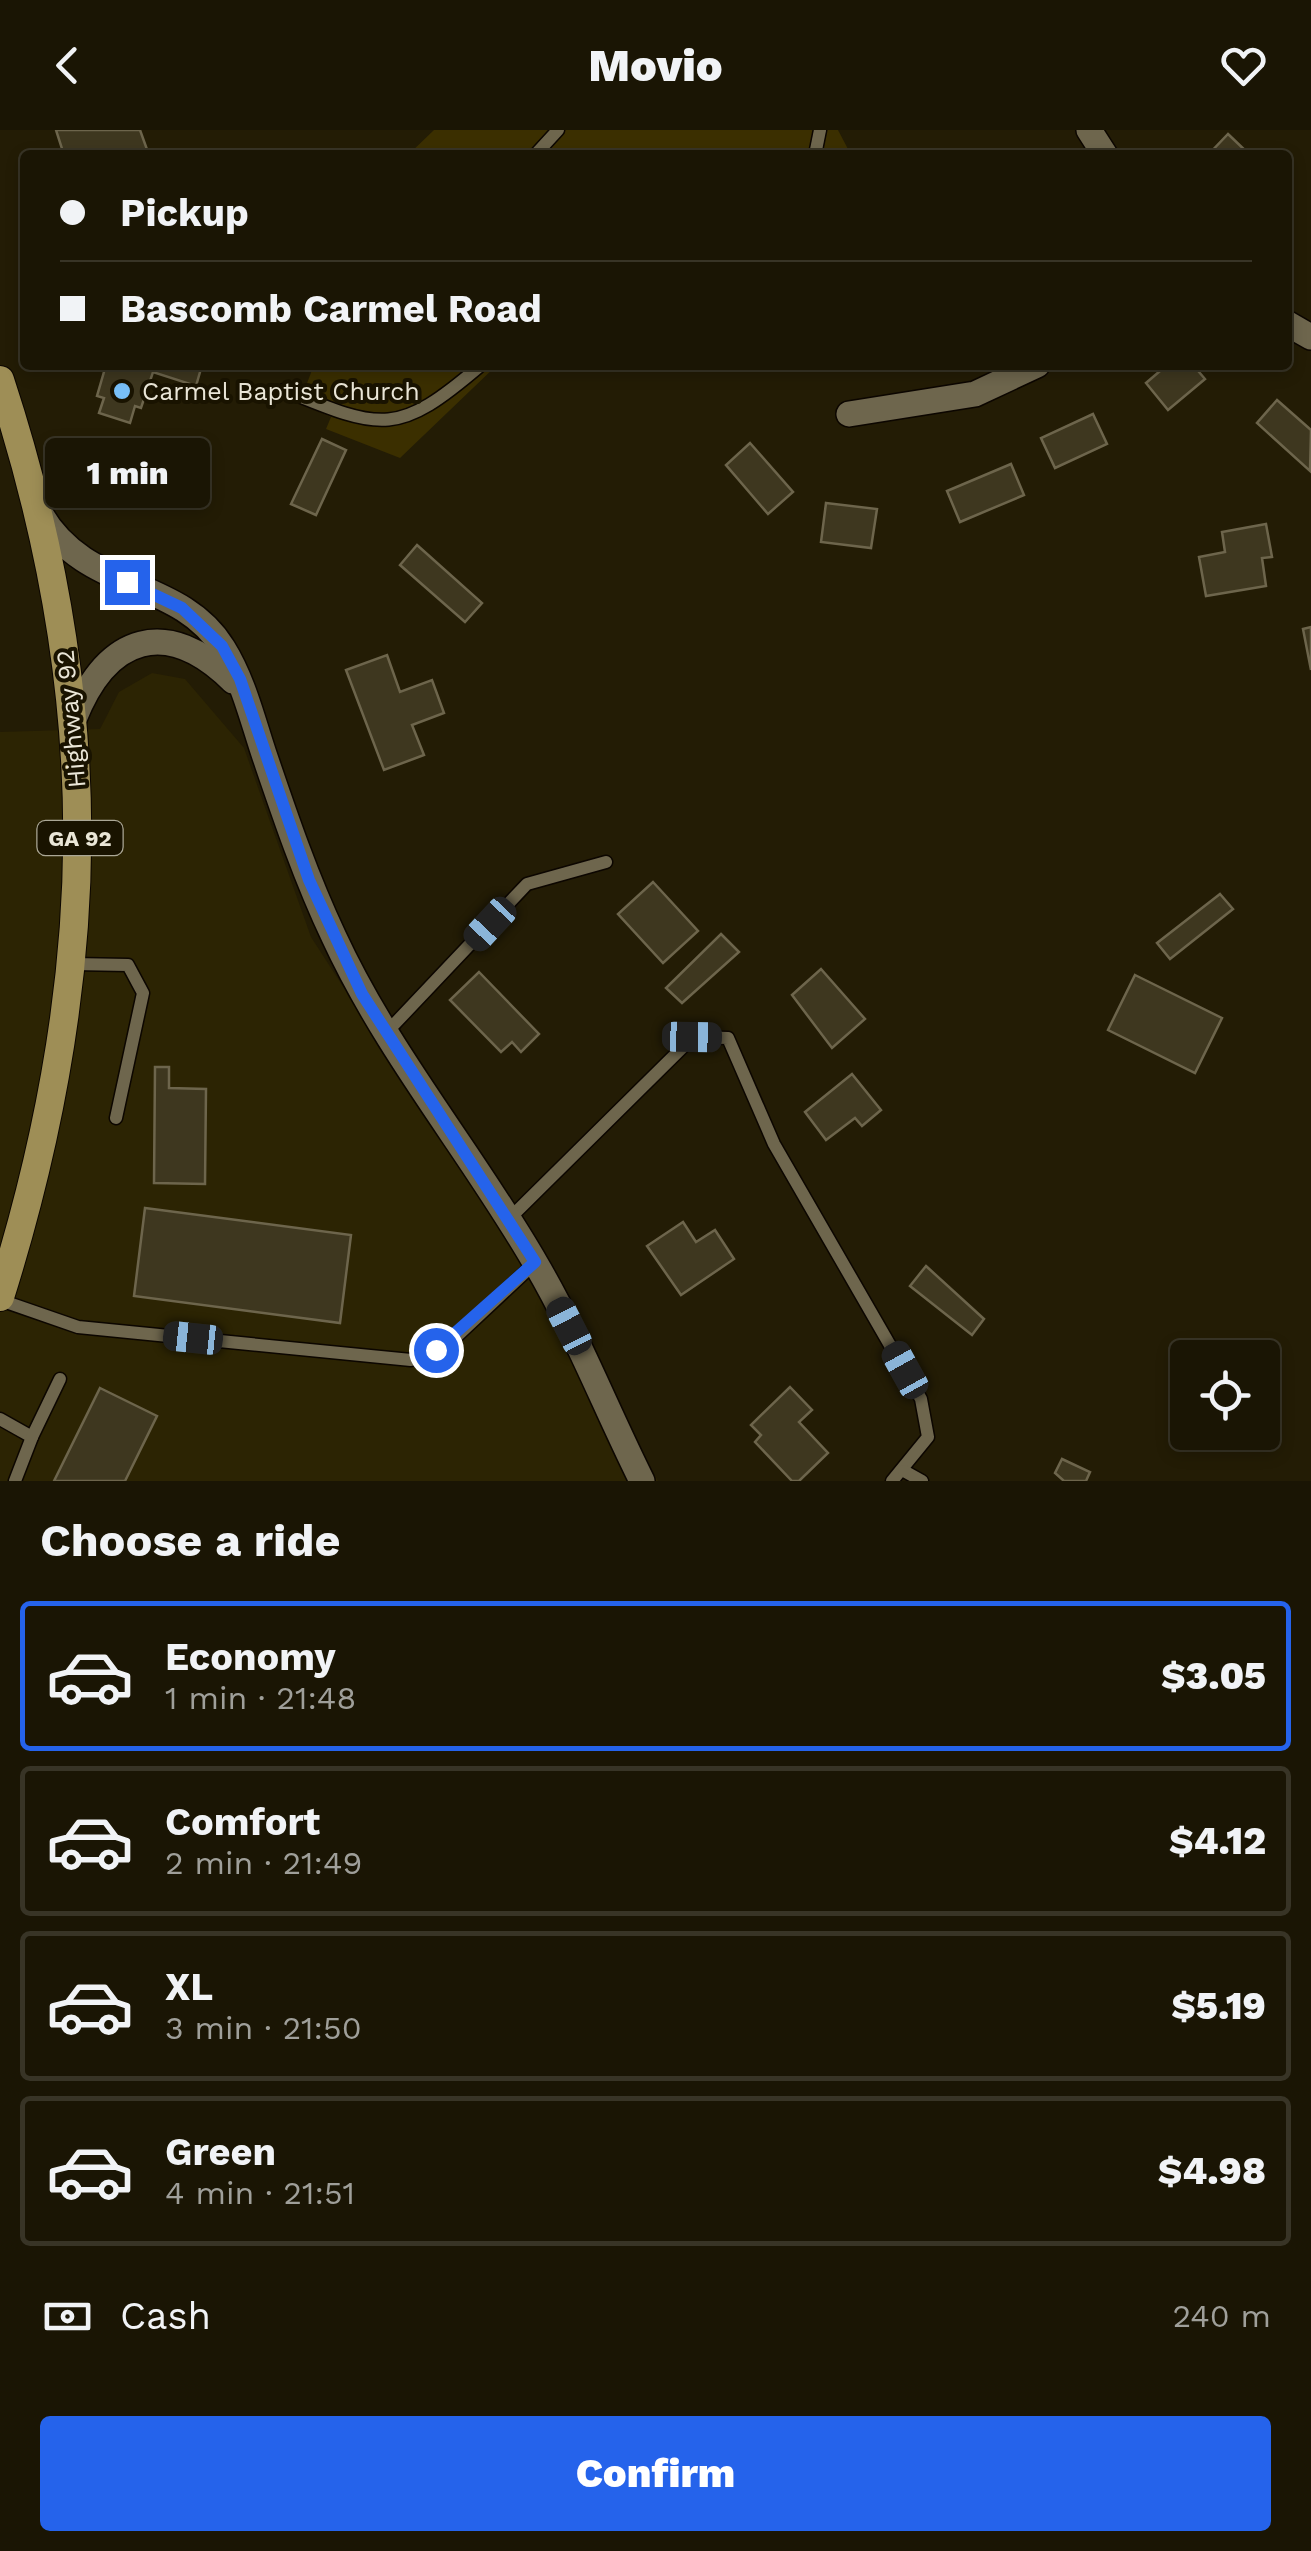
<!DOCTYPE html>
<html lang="en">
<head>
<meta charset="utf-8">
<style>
	:root { --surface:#1a1504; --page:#231e0e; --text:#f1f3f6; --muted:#9f9f9a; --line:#383426; --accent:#2563eb }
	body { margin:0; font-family:"Work Sans",sans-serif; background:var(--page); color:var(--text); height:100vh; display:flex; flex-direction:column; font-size:38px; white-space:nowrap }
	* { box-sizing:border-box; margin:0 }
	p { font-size:32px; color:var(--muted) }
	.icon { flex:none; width:55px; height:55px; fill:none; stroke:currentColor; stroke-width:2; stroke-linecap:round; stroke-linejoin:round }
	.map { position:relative; height:1351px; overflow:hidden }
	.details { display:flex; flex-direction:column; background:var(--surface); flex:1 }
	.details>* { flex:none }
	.banner { position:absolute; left:20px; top:20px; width:1272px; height:220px; border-radius:10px; box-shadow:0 5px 15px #0003,0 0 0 2px var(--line); display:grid; align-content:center; height:220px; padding:0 40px; background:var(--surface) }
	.buttons { position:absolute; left:1170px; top:1210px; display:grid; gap:20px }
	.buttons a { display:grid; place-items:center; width:110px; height:110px; border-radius:10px; background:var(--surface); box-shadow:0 5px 15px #0003,0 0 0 2px var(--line); font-size:50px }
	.end { position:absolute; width:45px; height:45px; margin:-22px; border:12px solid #2563eb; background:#fff; box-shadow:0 0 0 5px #fff }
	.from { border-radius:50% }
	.bubble { position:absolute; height:70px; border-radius:10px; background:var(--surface); box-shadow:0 5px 15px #0003,0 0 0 2px var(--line); font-size:32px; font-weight:800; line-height:70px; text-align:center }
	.car { position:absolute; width:30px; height:60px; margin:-30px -15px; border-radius:12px; box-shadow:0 0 8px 2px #0007; background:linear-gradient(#222 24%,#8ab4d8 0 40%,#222 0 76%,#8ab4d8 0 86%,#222 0) }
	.banner b { display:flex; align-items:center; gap:35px; height:95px; font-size:38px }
	.banner b+b { border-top:2px solid var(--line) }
	.banner i { width:25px; height:25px; background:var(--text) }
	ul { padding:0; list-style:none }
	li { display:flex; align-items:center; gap:30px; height:150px; margin:0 20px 15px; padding:0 20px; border:5px solid var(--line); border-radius:10px }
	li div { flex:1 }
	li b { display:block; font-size:38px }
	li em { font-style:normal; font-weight:800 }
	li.selected { border-color:var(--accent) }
	li>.icon { width:90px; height:90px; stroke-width:1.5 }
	h2 { padding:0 40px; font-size:45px; line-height:120px }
	.pay { display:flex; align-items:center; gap:25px; height:110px; padding:0 40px; font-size:38px }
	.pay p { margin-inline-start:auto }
	.action { display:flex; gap:20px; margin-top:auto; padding:20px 40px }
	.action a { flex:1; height:115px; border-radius:10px; background:var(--accent); color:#fff; font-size:40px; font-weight:800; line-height:115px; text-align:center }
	header { display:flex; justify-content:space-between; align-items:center; height:130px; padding:0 40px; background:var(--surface); font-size:45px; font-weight:800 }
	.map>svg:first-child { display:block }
	.built { fill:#2c2403 }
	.green { fill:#3b2f00 }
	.building { fill:#3e371f; stroke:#6d654c; stroke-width:2.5 }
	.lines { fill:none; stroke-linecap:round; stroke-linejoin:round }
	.service-casing { stroke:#0c0600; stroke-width:15 }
	.minor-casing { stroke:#0c0600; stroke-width:28 }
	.primary-casing { stroke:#0c0600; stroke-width:30 }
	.service { stroke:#6e664d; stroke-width:12 }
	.minor { stroke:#6e664d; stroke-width:25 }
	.primary { stroke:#9e8e56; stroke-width:28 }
	.route { stroke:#2563eb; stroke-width:12 }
	.poi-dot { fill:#78bff7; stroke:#191300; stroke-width:4 }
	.labels { text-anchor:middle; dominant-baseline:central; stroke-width:8; stroke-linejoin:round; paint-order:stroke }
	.shield { fill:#191300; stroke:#aba796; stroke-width:2.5 }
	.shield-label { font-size:22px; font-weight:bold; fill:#eae6d7 }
	.poi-label { font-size:25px; fill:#eae6d7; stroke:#191300; text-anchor:start }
	.street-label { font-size:25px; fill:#eae6d7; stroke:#191300 }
</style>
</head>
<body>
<header><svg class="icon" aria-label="back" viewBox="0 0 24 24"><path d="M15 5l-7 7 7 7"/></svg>Movio<svg class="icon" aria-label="heart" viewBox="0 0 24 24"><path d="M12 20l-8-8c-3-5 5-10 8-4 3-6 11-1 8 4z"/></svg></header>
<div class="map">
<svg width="1311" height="1351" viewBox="0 0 1311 1351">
	<rect width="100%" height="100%" fill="#231c05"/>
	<!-- built -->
	<path class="built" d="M 152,543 L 185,549 L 244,618 L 311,807 L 628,1298 L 658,1351 L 0,1351 L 0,602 L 100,599 L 119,562 Z"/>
	<!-- green -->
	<g class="green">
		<path d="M 434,0 L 838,0 L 849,21 L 844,25 L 408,25 Z"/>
		<path d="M 314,235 L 497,235 L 400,328 L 326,299 L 331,287 L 299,274 Z"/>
	</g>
	<!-- building -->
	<g class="building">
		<path d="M 56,0 L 140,0 L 149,25 L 64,25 Z"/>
		<path d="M 1228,4 L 1250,25 L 1208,25 Z"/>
		<path d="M 106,235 L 202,235 L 196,256 L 153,242 L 141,278 L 135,276 L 130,293 L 99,283 L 104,268 L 97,266 Z"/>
		<path d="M 1167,235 L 1193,235 L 1205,249 L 1168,280 L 1146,253 Z"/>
		<path d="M 1277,270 L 1311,300 L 1310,341 L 1257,293 Z"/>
		<path d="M 1093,284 L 1107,314 L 1055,338 L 1041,308 Z"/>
		<path d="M 322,309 L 346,320 L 316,385 L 291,374 Z"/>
		<path d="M 750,313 L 793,362 L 768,384 L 726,335 Z"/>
		<path d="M 1011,334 L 1024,365 L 960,392 L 947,361 Z"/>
		<path d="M 826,373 L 877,379 L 871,418 L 821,412 Z"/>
		<path d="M 1266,394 L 1272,427 L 1262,428 L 1266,456 L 1206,466 L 1199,427 L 1225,422 L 1222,402 Z"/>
		<path d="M 417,415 L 482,473 L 465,492 L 400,435 Z"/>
		<path d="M 1311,497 L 1311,540 L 1303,499 Z"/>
		<path d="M 387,525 L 400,562 L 432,550 L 444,583 L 412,595 L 424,625 L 384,640 L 346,540 Z"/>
		<path d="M 653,752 L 698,801 L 663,833 L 618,784 Z"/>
		<path d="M 1220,764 L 1233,779 L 1170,829 L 1157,813 Z"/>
		<path d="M 721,804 L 739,822 L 682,873 L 666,858 Z"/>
		<path d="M 821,839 L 865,889 L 832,918 L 792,865 Z"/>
		<path d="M 479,842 L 539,904 L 521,922 L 512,912 L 501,922 L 450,870 Z"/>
		<path d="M 1135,845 L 1222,888 L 1195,943 L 1108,900 Z"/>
		<path d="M 155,937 L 169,937 L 169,958 L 206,959 L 205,1054 L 154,1053 Z"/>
		<path d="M 852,944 L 881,980 L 862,996 L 855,988 L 826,1010 L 805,982 Z"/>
		<path d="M 145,1078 L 351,1105 L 340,1193 L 134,1166 Z"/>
		<path d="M 683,1092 L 696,1112 L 715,1100 L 734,1129 L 681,1165 L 647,1116 Z"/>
		<path d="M 926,1136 L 984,1189 L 972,1205 L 910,1156 Z"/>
		<path d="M 790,1257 L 812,1280 L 799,1292 L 828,1323 L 799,1351 L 792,1351 L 755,1312 L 761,1305 L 751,1295 Z"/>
		<path d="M 100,1258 L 157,1286 L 125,1351 L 54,1351 Z"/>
		<path d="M 1062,1329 L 1090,1342 L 1086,1351 L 1064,1351 L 1055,1343 Z"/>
	</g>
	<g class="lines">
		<defs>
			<g id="service">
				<path d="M 535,25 L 558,0"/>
				<path d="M 815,25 L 820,0"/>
				<path d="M 284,260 C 383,301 398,306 481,235"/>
				<path d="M 73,834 L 128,835 L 143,863 L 116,988"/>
				<path d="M 386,903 L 527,754 L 606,732"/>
				<path d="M 508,1090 L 693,907 L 728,908 L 774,1014 L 921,1269 L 928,1307 L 892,1351"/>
				<path d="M 0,1170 L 78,1197 L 411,1230 L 458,1205 L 535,1133"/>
				<path d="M 0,1289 L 32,1307 L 15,1351"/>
				<path d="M 32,1307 L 60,1249"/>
				<path d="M 904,1341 L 922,1351"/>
			</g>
			<g id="minor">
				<path d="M 1089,0 L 1105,25"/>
				<path d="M 1288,194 L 1311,207"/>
				<path d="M 849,284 L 975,264 L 1037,235"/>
				<path d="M 40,383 C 85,463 179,447 223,518 C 243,550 252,588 264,624 C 285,686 306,748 334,807 C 388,924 472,1023 536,1134 C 577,1204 606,1279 642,1351"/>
				<path d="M 74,589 C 107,505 167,486 233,551"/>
			</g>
			<path id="primary" d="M 0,250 C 105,570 101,846 0,1167"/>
		</defs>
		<!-- service casing -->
		<use href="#service" class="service-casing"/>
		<!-- minor casing -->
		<use href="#minor" class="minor-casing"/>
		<!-- primary casing -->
		<use href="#primary" class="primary-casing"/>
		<!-- service -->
		<use href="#service" class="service"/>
		<!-- minor -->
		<use href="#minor" class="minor"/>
		<!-- primary -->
		<use href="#primary" class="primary"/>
	</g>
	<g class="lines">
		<!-- route -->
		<path class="route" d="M 127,452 L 182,478 L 222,516 L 240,549 L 309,750 L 362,864 L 535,1132 L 436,1220"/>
	</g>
	<!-- markers -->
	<circle class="poi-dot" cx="122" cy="261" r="10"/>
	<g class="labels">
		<!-- shield labels -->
		<rect class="shield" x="37.5" y="691" width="85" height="34" rx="8"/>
		<g class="shield-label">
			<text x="80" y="708">GA 92</text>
		</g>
		<!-- poi labels -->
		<g class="poi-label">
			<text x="142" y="261">Carmel Baptist Church</text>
		</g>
		<!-- street labels -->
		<g class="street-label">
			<text transform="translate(71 589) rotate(-95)">Highway 92</text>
		</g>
	</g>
</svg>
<div class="buttons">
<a><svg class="icon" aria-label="locate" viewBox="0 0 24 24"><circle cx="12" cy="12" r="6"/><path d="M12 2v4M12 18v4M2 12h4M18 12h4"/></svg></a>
</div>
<i class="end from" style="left:436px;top:1220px"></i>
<i class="end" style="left:127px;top:452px"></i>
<div class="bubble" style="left:45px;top:308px;width:165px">1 min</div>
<i class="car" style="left:490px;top:794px;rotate:223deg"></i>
<i class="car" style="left:692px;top:907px;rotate:91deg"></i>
<i class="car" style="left:569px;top:1196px;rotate:333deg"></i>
<i class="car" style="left:193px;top:1208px;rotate:276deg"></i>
<i class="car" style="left:905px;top:1240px;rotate:331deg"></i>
<div class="banner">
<b><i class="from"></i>Pickup</b>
<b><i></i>Bascomb Carmel Road</b>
</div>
</div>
<section class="details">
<h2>Choose a ride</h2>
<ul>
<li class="selected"><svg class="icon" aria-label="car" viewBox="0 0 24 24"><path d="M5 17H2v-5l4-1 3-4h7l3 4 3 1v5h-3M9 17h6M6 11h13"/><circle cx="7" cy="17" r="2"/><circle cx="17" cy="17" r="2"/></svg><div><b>Economy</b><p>1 min · 21:48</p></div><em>$3.05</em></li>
<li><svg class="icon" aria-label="car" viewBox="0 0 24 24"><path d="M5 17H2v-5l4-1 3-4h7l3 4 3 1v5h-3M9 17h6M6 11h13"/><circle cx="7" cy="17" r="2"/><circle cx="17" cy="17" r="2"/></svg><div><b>Comfort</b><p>2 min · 21:49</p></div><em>$4.12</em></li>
<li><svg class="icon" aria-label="car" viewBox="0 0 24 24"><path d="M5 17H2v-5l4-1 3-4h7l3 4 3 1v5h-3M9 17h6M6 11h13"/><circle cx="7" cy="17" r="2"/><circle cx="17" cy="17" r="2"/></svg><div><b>XL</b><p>3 min · 21:50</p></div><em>$5.19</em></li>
<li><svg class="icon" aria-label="car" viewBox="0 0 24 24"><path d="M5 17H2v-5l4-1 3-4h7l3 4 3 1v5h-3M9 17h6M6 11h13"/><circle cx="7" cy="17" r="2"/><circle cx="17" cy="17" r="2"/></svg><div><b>Green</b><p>4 min · 21:51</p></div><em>$4.98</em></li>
</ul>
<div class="pay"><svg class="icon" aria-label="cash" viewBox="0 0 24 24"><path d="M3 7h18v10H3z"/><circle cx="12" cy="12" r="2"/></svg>Cash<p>240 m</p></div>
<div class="action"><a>Confirm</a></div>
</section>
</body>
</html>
